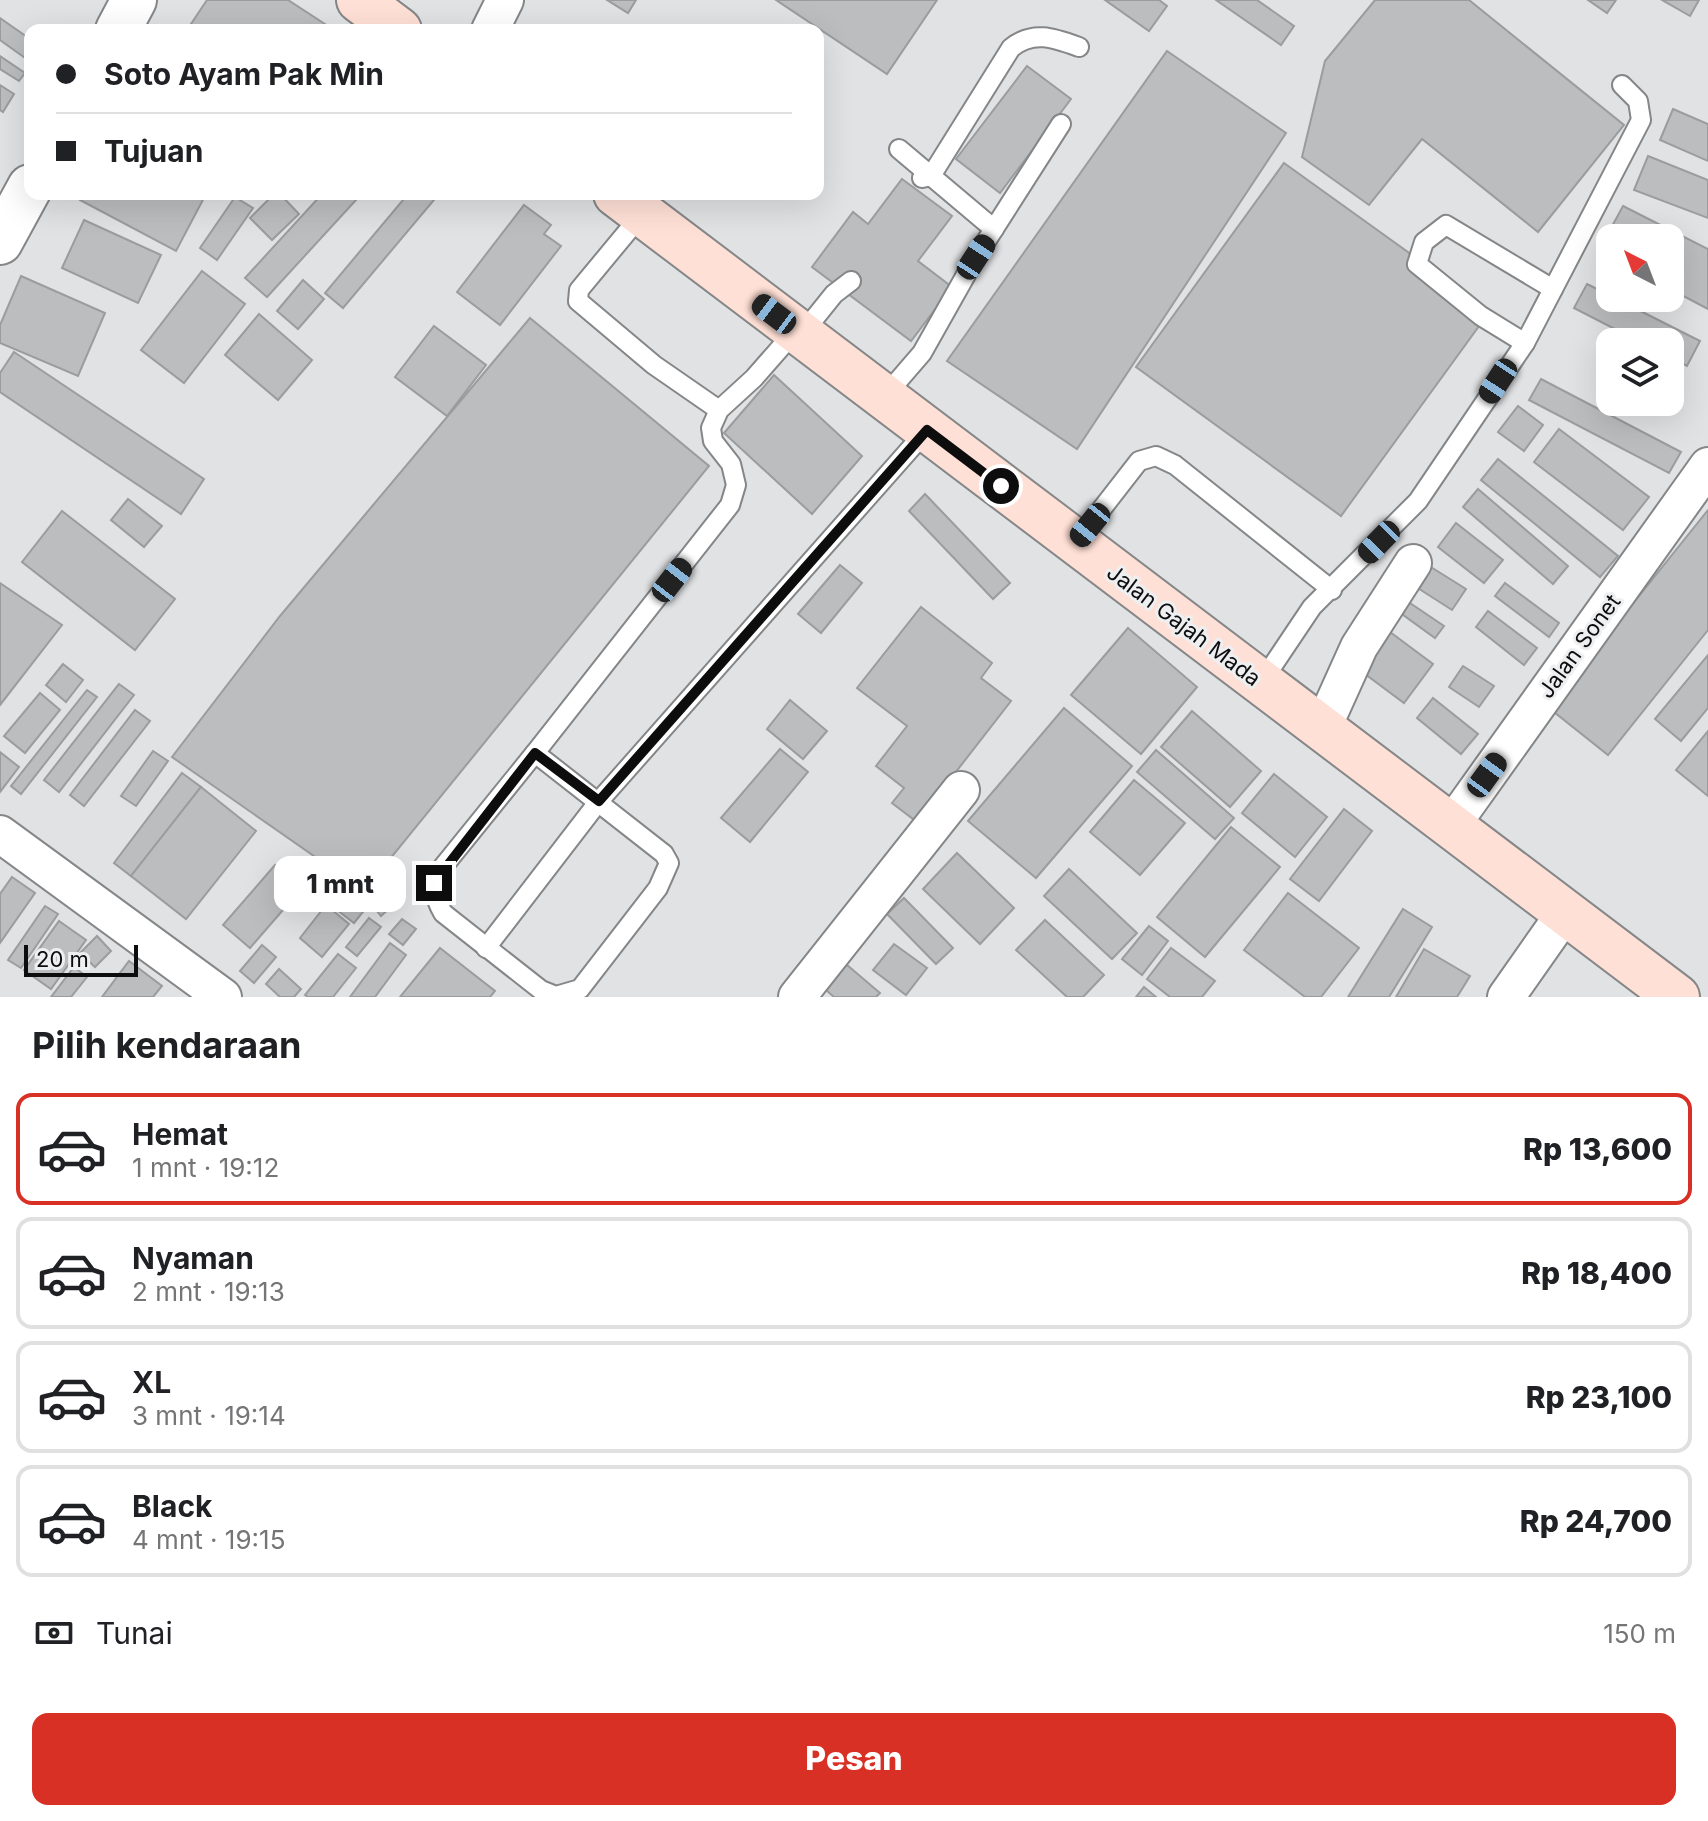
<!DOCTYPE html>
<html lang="id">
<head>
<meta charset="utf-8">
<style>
	:root { --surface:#fff; --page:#f2f2f2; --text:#202124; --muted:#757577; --line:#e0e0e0; --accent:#d93025 }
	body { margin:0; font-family:Inter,sans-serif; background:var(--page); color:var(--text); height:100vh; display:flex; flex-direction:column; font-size:30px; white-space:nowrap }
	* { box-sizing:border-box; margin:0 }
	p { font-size:26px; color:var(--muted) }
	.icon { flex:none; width:44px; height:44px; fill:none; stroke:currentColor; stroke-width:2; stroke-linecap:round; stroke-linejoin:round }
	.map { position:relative; height:997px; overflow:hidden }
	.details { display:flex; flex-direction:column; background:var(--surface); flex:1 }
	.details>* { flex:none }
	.hud { position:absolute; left:24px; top:24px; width:800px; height:176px; border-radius:16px; box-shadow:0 8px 32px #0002; display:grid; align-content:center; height:176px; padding:0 32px; background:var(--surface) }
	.needle { width:52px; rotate:318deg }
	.tools { position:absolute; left:1596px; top:224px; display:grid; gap:16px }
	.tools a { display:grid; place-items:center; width:88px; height:88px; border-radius:16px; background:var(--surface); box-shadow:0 8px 32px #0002; font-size:40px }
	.scale { position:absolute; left:24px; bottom:20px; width:114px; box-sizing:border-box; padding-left:8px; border:4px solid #0d0d0e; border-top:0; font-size:22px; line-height:28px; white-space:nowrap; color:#0d0d0e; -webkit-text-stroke:6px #eeeff1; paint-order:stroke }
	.end { position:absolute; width:36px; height:36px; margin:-18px; border:10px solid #0d0d0e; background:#fff; box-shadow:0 0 0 4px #fff }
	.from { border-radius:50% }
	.bubble { position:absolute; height:56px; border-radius:16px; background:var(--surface); box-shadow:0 8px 32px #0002; font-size:26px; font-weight:800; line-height:56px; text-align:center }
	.car { position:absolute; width:24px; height:48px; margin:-24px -12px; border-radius:10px; box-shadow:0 0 6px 2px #0007; background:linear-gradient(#222 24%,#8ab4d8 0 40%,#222 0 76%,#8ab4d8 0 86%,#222 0) }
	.hud b { display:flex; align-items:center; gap:28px; height:76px; font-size:30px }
	.hud b+b { border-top:2px solid var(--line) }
	.hud i { width:20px; height:20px; background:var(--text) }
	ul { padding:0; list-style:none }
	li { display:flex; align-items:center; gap:24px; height:112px; margin:0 16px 12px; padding:0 16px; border:4px solid var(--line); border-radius:16px }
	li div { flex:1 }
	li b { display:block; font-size:30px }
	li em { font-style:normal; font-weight:800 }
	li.on { border-color:var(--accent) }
	li>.icon { width:72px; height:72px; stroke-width:1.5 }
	h2 { padding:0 32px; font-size:36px; line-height:96px }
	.pay { display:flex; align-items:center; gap:20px; height:88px; padding:0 32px; font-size:30px }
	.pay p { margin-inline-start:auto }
	.primary-button { display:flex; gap:16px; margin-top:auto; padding:16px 32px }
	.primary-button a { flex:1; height:92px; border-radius:16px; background:var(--accent); color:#fff; font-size:32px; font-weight:800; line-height:92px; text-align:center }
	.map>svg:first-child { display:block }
	.building { fill:#bbbdbf; stroke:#9b9c9e; stroke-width:2 }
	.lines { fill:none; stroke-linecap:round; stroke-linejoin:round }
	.service-casing { stroke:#848687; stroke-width:22 }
	.minor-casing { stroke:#848687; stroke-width:40 }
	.tertiary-casing { stroke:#848687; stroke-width:48 }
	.secondary-casing { stroke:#848687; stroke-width:48 }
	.service { stroke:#fff; stroke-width:18 }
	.minor { stroke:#fff; stroke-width:36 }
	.tertiary { stroke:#fff; stroke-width:44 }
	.secondary { stroke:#ffe0d6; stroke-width:44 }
	.route { stroke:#0d0d0e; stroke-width:10 }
	.labels { text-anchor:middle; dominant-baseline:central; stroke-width:6; stroke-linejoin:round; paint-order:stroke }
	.street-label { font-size:22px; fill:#0d0d0e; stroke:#eeeff1 }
</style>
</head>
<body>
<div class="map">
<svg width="1708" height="997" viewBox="0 0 1708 997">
	<rect width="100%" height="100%" fill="#e1e2e4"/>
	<!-- building -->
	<g class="building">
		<path d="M 207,0 L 288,0 L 331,28 L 187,30 Z"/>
		<path d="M 607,0 L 636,0 L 628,13 Z"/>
		<path d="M 776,0 L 937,0 L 887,74 Z"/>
		<path d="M 1105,0 L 1159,0 L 1167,6 L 1149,31 Z"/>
		<path d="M 1216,0 L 1257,0 L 1294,26 L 1281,45 Z"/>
		<path d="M 1375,0 L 1469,0 L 1624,125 L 1538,232 L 1422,139 L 1369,205 L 1302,157 L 1325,61 Z"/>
		<path d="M 1588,0 L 1616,0 L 1607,13 Z"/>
		<path d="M 1662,0 L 1699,0 L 1690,16 Z"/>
		<path d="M 0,18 L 30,39 L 30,52 L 25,58 L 0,40 Z"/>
		<path d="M 1167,51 L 1286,133 L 1077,449 L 947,361 Z"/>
		<path d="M 0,56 L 25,73 L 19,81 L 0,69 Z"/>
		<path d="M 1027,66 L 1071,99 L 1000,193 L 956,159 Z"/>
		<path d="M 0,85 L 14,94 L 3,112 L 0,110 Z"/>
		<path d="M 1673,109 L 1708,124 L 1708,161 L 1660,140 Z"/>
		<path d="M 1648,156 L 1708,180 L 1708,218 L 1634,190 Z"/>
		<path d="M 1284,163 L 1490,311 L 1341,516 L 1136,367 Z"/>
		<path d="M 902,179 L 952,216 L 918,261 L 952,287 L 911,341 L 812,267 L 853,212 L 868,224 Z"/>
		<path d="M 83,194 L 206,194 L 176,251 L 80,200 Z"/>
		<path d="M 274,194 L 280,194 L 299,214 L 272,240 L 250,218 Z"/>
		<path d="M 322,194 L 350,194 L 356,200 L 267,297 L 245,278 Z"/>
		<path d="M 408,194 L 439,194 L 343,308 L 325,293 Z"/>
		<path d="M 235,197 L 253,208 L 217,260 L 200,248 Z"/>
		<path d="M 524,205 L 551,225 L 544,234 L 561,246 L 500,325 L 457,292 Z"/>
		<path d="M 1623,206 L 1708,249 L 1708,309 L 1670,289 L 1670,238 L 1610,238 L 1610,258 L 1598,252 Z"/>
		<path d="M 84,220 L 161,255 L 138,303 L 62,268 Z"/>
		<path d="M 202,271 L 245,304 L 184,383 L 141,350 Z"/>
		<path d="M 21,276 L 105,313 L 78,376 L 0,343 L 0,325 Z"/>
		<path d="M 303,280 L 324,299 L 298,329 L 277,311 Z"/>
		<path d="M 1587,284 L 1700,341 L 1687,366 L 1670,357 L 1670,342 L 1640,342 L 1574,308 Z"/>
		<path d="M 259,314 L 312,360 L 278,400 L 225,355 Z"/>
		<path d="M 530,318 L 709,466 L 364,891 L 172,757 L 280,616 Z"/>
		<path d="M 434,326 L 486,365 L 447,416 L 395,377 Z"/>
		<path d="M 14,352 L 204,479 L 181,514 L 0,392 L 0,373 Z"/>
		<path d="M 774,375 L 862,456 L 812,514 L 724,433 Z"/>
		<path d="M 1541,379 L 1681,452 L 1669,473 L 1529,400 Z"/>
		<path d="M 1518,406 L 1543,425 L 1524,451 L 1498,432 Z"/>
		<path d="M 1559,429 L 1649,497 L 1623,530 L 1534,462 Z"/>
		<path d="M 1498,459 L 1618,556 L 1600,577 L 1481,480 Z"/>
		<path d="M 1478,489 L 1568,566 L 1553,584 L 1463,507 Z"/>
		<path d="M 925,494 L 1010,583 L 993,599 L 909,511 Z"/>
		<path d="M 128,499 L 162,526 L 144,547 L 111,520 Z"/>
		<path d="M 1708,510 L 1708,630 L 1608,755 L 1549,708 Z"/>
		<path d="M 62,511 L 175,599 L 135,650 L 22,562 Z"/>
		<path d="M 1456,523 L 1503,560 L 1484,583 L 1438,547 Z"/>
		<path d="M 1426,564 L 1466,589 L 1452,610 L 1413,585 Z"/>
		<path d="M 840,565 L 862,583 L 821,633 L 798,614 Z"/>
		<path d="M 0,583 L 62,625 L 0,705 Z"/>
		<path d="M 1505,583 L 1559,623 L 1549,637 L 1495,596 Z"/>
		<path d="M 1407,601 L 1444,626 L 1435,638 L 1399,612 Z"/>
		<path d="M 921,607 L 992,663 L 981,678 L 1011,701 L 917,822 L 892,803 L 904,788 L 876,766 L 907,726 L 857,688 Z"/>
		<path d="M 1488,611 L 1537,648 L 1524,665 L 1476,627 Z"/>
		<path d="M 1128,628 L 1197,687 L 1141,754 L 1071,695 Z"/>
		<path d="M 1386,629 L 1433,664 L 1404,703 L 1357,668 Z"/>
		<path d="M 1708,655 L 1708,708 L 1681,741 L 1655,719 Z"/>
		<path d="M 63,664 L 83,680 L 66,702 L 46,685 Z"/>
		<path d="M 1463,666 L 1494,686 L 1479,707 L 1449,687 Z"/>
		<path d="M 119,684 L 134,695 L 59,792 L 44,780 Z"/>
		<path d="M 87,690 L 97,697 L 21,794 L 11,786 Z"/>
		<path d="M 40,693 L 60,710 L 25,753 L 4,736 Z"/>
		<path d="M 1433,698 L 1478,734 L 1461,754 L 1417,718 Z"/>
		<path d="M 790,700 L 827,731 L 803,759 L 767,729 Z"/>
		<path d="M 1064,708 L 1132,766 L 1036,878 L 968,821 Z"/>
		<path d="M 135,710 L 150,721 L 84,806 L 70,795 Z"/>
		<path d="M 1192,711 L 1261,771 L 1230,807 L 1161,747 Z"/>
		<path d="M 1708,731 L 1708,796 L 1676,770 Z"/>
		<path d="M 780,749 L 808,772 L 750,842 L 721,818 Z"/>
		<path d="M 1156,750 L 1234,818 L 1215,839 L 1137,772 Z"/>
		<path d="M 153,751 L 168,761 L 136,806 L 121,796 Z"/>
		<path d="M 0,752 L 19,767 L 0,792 Z"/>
		<path d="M 182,773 L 201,787 L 131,876 L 114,863 Z"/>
		<path d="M 1274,774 L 1327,817 L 1295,857 L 1242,813 Z"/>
		<path d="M 1134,780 L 1185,823 L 1140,875 L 1090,832 Z"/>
		<path d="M 201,787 L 256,831 L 186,919 L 131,876 Z"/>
		<path d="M 1344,809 L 1372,831 L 1319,901 L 1290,879 Z"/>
		<path d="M 1231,827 L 1280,867 L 1205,957 L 1157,917 Z"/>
		<path d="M 957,853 L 1014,908 L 980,944 L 923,889 Z"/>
		<path d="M 275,865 L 302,888 L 250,948 L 223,925 Z"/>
		<path d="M 1069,869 L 1137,933 L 1112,959 L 1044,896 Z"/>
		<path d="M 12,877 L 35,893 L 0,943 L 0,894 Z"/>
		<path d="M 344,882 L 371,902 L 354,923 L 328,903 Z"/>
		<path d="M 401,889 L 405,894 L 381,916 L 377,911 Z"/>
		<path d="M 1288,893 L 1359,948 L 1321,997 L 1305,997 L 1244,950 Z"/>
		<path d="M 904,898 L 953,948 L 936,964 L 887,914 Z"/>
		<path d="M 326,905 L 349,924 L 322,957 L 300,938 Z"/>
		<path d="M 45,906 L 58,914 L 21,968 L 8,960 Z"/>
		<path d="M 1403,909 L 1432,927 L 1389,997 L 1348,997 Z"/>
		<path d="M 369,918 L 381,927 L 357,956 L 346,947 Z"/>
		<path d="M 402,919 L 416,929 L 403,945 L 389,934 Z"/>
		<path d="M 1045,920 L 1104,975 L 1083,997 L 1067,997 L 1016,950 Z"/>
		<path d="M 59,921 L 86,940 L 51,989 L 24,970 Z"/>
		<path d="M 1149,926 L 1168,941 L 1142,975 L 1122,959 Z"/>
		<path d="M 97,936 L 111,951 L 95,967 L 80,953 Z"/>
		<path d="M 390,943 L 406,955 L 375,997 L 350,997 Z"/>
		<path d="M 894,944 L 927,968 L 906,995 L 873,970 Z"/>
		<path d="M 262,945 L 276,957 L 254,983 L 240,971 Z"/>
		<path d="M 440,948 L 495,991 L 490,997 L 400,997 Z"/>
		<path d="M 1171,948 L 1215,981 L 1202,997 L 1170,997 L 1147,979 Z"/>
		<path d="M 1424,949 L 1470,976 L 1457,997 L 1396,997 Z"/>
		<path d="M 338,954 L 356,968 L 333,997 L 308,997 L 305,995 Z"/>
		<path d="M 840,959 L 880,993 L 876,997 L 834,997 L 819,984 Z"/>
		<path d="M 129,961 L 162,986 L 153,997 L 102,997 Z"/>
		<path d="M 74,967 L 87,977 L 71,997 L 51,997 Z"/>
		<path d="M 279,969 L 301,989 L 294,997 L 280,997 L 266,984 Z"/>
		<path d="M 1144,987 L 1156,997 L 1136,997 Z"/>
	</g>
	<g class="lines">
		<defs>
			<g id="service">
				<path d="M 899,149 L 994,229"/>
				<path d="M 922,178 L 931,176 L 1011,48 C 1033,30 1054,38 1079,47"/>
				<path d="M 642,214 L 579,290 L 578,301 L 654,365 L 719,410"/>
				<path d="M 801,335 L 834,294 L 851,281"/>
				<path d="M 1525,343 L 1481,316 L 1417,264 L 1424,242 L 1446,225 L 1553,289"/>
				<path d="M 884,397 L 922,353 L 976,257 L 1061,124"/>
				<path d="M 1076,542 L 1139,461 L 1156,456 L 1175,465 L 1332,590"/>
				<path d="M 1261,683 L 1312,607 L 1418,501 L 1525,343 L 1641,120 L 1638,101 L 1622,85"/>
				<path d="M 535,753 L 664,854 L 669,863 L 658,888 L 580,989 L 556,996 L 541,990 L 443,913 C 433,895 432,886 442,868 Z"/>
				<path d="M 535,753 L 730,505 L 736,485 L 731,464 L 713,441 L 711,428 L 719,410 L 754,378 L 796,330"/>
				<path d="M 486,948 L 599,801 L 927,430"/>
			</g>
			<g id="minor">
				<path d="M 490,30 L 505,0"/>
				<path d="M 1322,729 L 1359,647 L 1413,563"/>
				<path d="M 1451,826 L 1708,466"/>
				<path d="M 0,834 L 223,997"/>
				<path d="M 797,997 L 961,790"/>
				<path d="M 1506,997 L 1565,913"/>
			</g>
			<g id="tertiary">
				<path d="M 118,30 L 134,0"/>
				<path d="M 0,242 L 30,187"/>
			</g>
			<g id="secondary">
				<path d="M 359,0 L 399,30"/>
				<path d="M 616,194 L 1677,997"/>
			</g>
		</defs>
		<!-- service casing -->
		<use href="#service" class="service-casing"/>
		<!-- minor casing -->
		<use href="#minor" class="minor-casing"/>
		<!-- tertiary casing -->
		<use href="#tertiary" class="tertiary-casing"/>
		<!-- secondary casing -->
		<use href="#secondary" class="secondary-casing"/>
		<!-- service -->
		<use href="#service" class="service"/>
		<!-- minor -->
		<use href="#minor" class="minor"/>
		<!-- tertiary -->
		<use href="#tertiary" class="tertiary"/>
		<!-- secondary -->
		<use href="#secondary" class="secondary"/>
	</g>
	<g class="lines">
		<!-- route -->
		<path class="route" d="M 434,883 L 535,753 L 599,801 L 927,430 L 1001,486"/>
	</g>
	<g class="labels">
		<!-- street labels -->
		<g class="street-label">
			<text transform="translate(1184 625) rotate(37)">Jalan Gajah Mada</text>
			<text transform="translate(1579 646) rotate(-54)">Jalan Sonet</text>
		</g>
	</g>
</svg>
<div class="tools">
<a><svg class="needle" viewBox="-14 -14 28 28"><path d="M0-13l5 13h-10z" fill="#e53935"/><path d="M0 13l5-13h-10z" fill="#757577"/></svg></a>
<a><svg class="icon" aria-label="layers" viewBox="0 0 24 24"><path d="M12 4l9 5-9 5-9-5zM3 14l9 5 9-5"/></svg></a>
</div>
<div class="scale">20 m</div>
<i class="end from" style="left:1001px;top:486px"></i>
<i class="end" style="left:434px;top:883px"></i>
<div class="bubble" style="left:274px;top:856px;width:132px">1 mnt</div>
<i class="car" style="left:976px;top:257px;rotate:33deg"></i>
<i class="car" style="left:774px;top:314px;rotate:307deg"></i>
<i class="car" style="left:1498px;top:381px;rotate:213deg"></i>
<i class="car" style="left:1090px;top:525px;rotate:219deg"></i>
<i class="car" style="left:1379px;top:542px;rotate:224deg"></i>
<i class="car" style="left:672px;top:580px;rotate:38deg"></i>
<i class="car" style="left:1487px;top:775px;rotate:36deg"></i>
<div class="hud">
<b><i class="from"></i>Soto Ayam Pak Min</b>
<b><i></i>Tujuan</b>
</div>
</div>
<section class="details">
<h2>Pilih kendaraan</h2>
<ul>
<li class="on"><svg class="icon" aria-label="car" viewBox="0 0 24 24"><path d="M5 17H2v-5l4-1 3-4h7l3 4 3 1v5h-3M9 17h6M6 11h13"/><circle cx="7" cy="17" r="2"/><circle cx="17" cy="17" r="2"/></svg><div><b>Hemat</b><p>1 mnt · 19:12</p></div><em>Rp 13,600</em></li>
<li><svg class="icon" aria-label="car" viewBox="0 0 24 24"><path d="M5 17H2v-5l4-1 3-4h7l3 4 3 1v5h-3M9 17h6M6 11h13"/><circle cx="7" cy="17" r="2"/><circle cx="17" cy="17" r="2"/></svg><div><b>Nyaman</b><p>2 mnt · 19:13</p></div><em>Rp 18,400</em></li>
<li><svg class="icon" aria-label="car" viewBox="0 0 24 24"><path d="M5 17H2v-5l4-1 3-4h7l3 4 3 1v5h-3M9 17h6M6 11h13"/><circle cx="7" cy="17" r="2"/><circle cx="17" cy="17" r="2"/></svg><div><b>XL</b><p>3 mnt · 19:14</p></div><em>Rp 23,100</em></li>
<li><svg class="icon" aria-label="car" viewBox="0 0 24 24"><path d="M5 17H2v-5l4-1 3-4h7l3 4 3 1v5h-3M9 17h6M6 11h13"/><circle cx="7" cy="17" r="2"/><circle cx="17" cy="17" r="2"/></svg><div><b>Black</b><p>4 mnt · 19:15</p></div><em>Rp 24,700</em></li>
</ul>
<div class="pay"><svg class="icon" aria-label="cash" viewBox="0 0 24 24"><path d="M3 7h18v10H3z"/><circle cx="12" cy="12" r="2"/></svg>Tunai<p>150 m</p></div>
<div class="primary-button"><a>Pesan</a></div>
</section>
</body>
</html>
